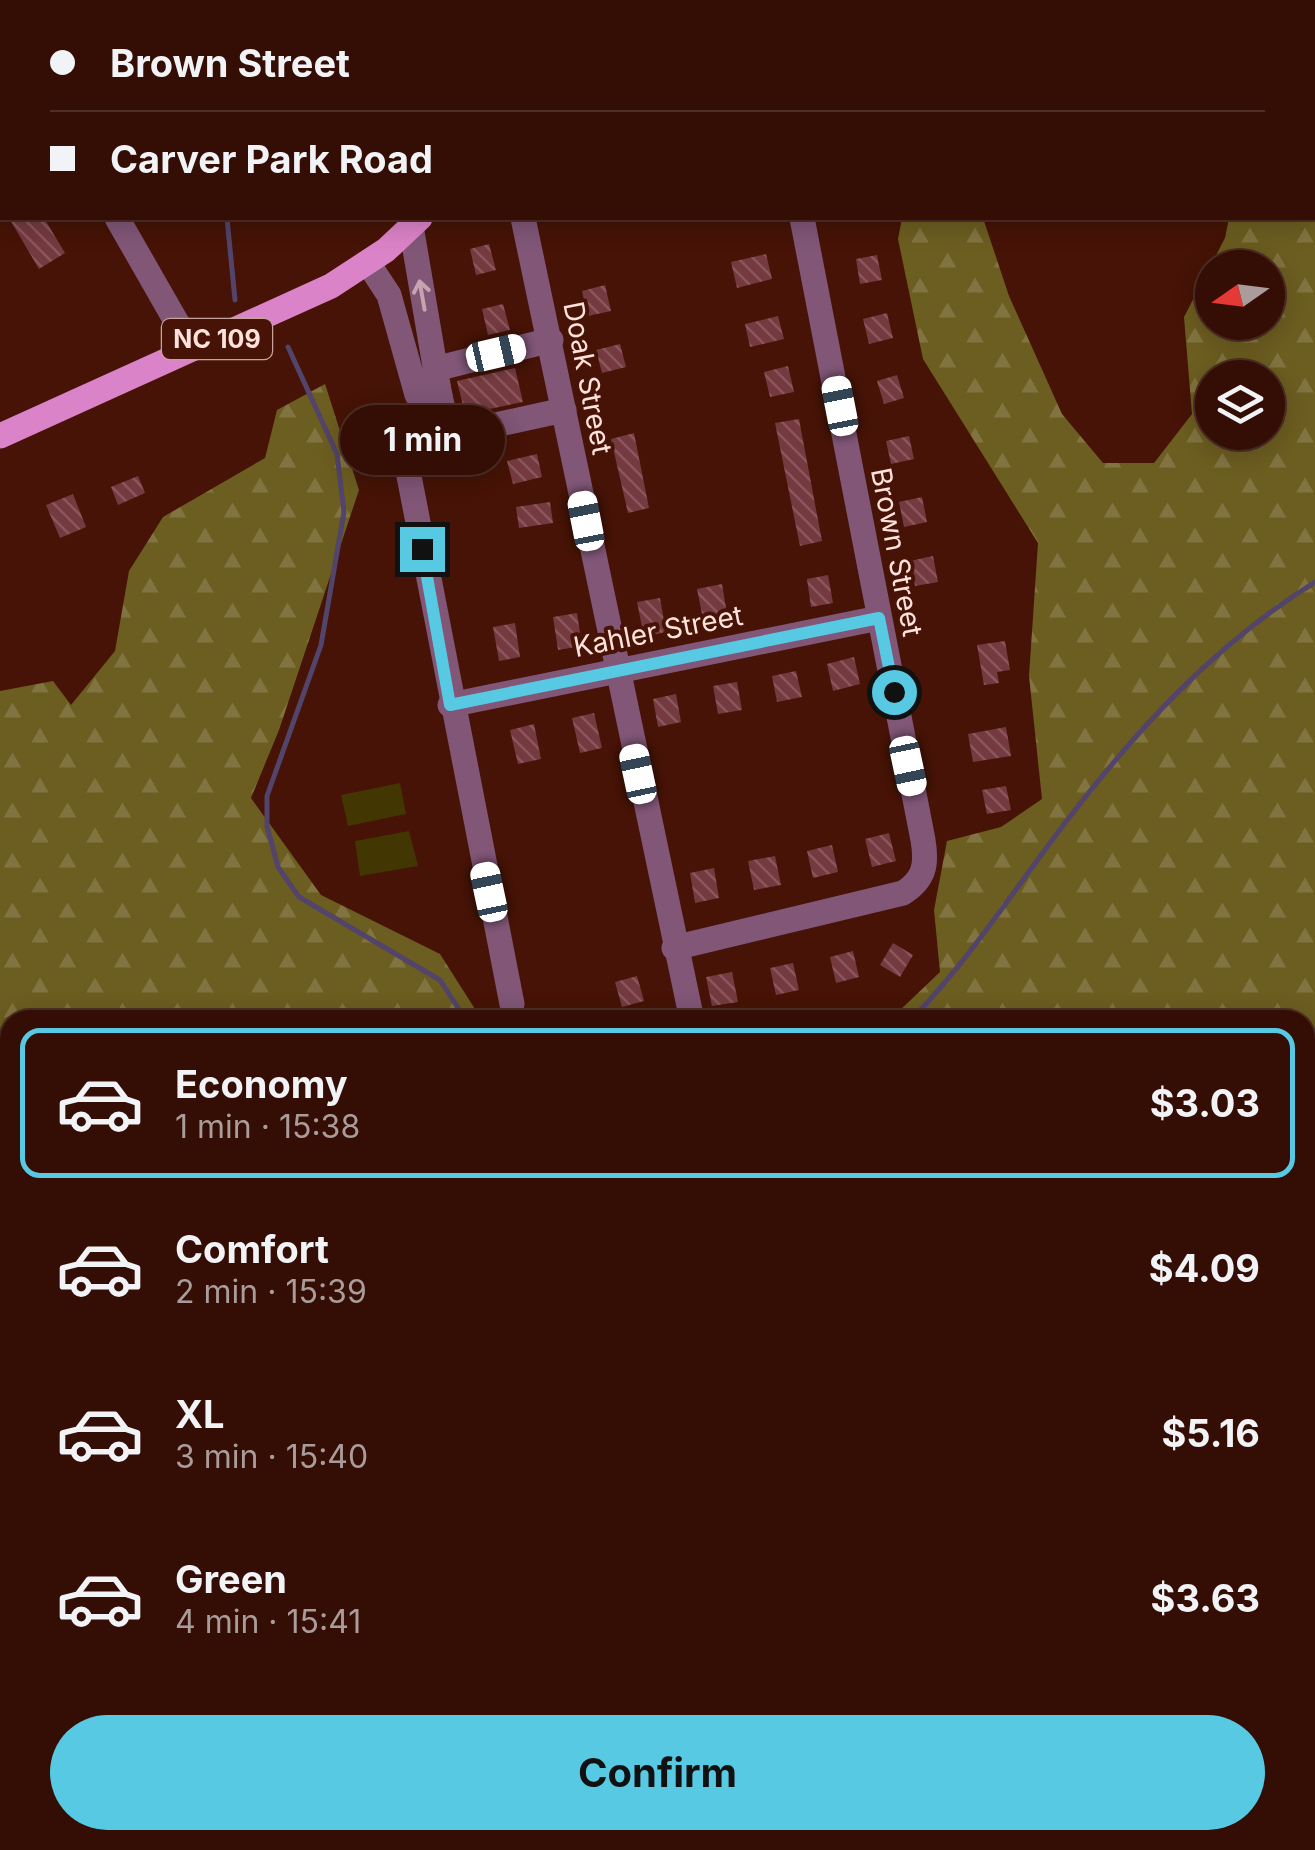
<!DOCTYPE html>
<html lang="en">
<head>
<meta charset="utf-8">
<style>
	:root { --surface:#340e04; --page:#3f1c13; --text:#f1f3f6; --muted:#a99c9a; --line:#4e2e26; --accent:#57c9e3 }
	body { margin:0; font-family:Inter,sans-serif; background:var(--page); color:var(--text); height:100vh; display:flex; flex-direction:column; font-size:38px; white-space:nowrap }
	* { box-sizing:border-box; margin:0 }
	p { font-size:32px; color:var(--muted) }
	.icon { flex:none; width:55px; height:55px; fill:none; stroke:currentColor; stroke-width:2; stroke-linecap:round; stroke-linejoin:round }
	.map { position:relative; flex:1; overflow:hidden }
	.sheet { position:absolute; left:0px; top:1010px; width:1315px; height:840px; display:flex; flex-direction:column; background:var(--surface); border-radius:30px 30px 0 0; box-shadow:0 5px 25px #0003,0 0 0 2px var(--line) }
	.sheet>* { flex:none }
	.banner { position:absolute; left:0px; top:0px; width:1315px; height:220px; box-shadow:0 5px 25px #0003,0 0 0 2px var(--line); display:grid; align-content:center; height:220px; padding:0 50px; background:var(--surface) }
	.needle { width:65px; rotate:256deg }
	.controls { position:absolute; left:1195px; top:250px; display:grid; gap:20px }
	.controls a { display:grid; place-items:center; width:90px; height:90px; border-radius:50%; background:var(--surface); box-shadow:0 5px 25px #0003,0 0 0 2px var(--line); font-size:50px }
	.end { position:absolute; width:45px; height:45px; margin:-22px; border:12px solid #57c9e3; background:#111; box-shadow:0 0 0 5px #111 }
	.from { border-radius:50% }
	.bubble { position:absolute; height:70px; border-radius:35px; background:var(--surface); box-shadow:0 5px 25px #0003,0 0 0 2px var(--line); font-size:32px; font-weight:700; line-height:70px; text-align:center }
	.car { position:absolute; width:30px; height:60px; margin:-30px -15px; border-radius:12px; box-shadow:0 0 8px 2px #0007; background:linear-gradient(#fff 24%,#345 0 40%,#fff 0 76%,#345 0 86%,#fff 0) }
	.banner b { display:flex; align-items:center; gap:35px; height:95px; font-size:38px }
	.banner b+b { border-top:2px solid var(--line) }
	.banner i { width:25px; height:25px; background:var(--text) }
	ul { padding:18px 0 0; list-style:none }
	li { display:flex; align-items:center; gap:30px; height:150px; margin:0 20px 15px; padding:0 30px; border:5px solid transparent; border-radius:20px }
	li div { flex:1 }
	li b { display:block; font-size:38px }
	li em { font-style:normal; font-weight:700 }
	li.on { border-color:var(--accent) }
	li>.icon { width:90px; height:90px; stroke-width:1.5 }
	.action { display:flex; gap:20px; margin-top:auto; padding:20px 50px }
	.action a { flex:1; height:115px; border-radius:60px; background:var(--accent); color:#111; font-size:40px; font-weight:700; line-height:115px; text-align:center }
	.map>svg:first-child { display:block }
	.forest { fill:url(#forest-firs); fill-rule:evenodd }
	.park { fill:#423602 }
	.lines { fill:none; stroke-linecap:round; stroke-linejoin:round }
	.stream { stroke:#52446a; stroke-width:5 }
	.building { fill:url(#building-back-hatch) }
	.minor { stroke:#815677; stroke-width:25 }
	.major { stroke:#db83c8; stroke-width:25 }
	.oneway { stroke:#c6a3ae }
	.route { stroke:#57c9e3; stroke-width:12 }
	.labels { text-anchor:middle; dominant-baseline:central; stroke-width:8; stroke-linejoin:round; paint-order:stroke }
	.shield { fill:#461306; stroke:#c7a49b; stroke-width:2.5 }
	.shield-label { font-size:25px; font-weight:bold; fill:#fee2db }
	.street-label { font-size:28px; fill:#fee2db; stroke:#461306 }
</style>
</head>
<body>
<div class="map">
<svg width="1315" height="1850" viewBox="0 0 1315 1850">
	<defs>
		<pattern id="forest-firs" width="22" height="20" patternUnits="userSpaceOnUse" patternTransform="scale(2.5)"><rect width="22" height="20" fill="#6c5d20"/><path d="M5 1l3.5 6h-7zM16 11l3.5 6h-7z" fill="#827440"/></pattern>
		<pattern id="building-back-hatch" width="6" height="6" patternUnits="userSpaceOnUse" patternTransform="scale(2.5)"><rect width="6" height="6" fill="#743a40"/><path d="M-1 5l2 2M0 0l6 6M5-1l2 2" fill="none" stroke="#89565b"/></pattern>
	</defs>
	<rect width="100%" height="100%" fill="#461306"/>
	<!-- forest -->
	<g class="forest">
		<path d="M 1203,0 L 1315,0 L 1315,1426 L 1305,1431 L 1305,1020 L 860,1020 L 897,1013 L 940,972 L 934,910 L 947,841 L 1001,827 L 1042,799 L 1029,676 L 1038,543 L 923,359 L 898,239 L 902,218 L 983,218 L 1009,296 L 1062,414 L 1103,463 L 1154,463 L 1192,414 L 1184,317 L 1225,238 L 1229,218 L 1312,218 L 1312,2 ZM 1212,268 L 1268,268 L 1268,322 L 1212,322 ZM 1212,378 L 1268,378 L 1268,432 L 1212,432 Z"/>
		<path d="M 325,384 L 359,490 L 279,730 L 251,798 L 321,895 L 440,954 L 482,1020 L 10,1020 L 10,1840 L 206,1840 L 209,1850 L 0,1850 L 0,691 L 53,681 L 71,705 L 115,651 L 129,571 L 163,517 L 265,458 L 277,410 Z"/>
	</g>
	<!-- park -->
	<g class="park">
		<path d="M 400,783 L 406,814 L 348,826 L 341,795 Z"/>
		<path d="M 409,831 L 418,866 L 360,876 L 355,841 Z"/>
	</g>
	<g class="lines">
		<!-- stream -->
		<g class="stream">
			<path d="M 228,2 L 229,0"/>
			<path d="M 0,181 L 2,179"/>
			<path d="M 227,218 L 235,300"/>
			<path d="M 288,347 L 337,454 L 344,512 L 321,645 L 267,796 L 267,826 L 278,867 L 299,897 L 440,980 L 466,1020"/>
			<path d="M 911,1020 C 970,959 1014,890 1065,823 C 1137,729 1214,645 1315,582"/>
			<path d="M 117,1840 L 121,1850"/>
		</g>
	</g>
	<!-- building -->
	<g class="building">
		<path d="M 9,218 L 44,218 L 65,253 L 39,269 Z"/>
		<path d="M 489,244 L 496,270 L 476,275 L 470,249 Z"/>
		<path d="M 766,254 L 772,279 L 737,288 L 731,262 Z"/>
		<path d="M 877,255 L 882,280 L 860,284 L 856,259 Z"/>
		<path d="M 605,285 L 611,311 L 588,316 L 582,291 Z"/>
		<path d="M 503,304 L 510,330 L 488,335 L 482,309 Z"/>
		<path d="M 887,313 L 893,338 L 869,344 L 863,319 Z"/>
		<path d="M 778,316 L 784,339 L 750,347 L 745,324 Z"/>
		<path d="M 620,344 L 626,367 L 602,373 L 596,350 Z"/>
		<path d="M 788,366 L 794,392 L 770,397 L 764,372 Z"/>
		<path d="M 515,368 L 523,402 L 465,414 L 457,381 Z"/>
		<path d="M 897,375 L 904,398 L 884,404 L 877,381 Z"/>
		<path d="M 799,419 L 822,541 L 800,546 L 775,423 Z"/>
		<path d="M 634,433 L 649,508 L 628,513 L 611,439 Z"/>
		<path d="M 909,436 L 914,459 L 891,464 L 886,441 Z"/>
		<path d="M 537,454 L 542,477 L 513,484 L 507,461 Z"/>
		<path d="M 138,476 L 145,493 L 118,505 L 111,487 Z"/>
		<path d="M 73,494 L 86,527 L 60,538 L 46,505 Z"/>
		<path d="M 922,497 L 927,522 L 904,527 L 899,502 Z"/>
		<path d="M 550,502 L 553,523 L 519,528 L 516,507 Z"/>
		<path d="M 933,556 L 938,582 L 915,586 L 910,561 Z"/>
		<path d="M 828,575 L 833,603 L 811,607 L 807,579 Z"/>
		<path d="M 722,584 L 728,620 L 704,624 L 697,589 Z"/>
		<path d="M 660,598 L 666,632 L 644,637 L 637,602 Z"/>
		<path d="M 577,613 L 582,646 L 558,650 L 553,617 Z"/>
		<path d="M 515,623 L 520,657 L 499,661 L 493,627 Z"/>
		<path d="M 1005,641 L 1010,670 L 997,672 L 999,683 L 984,685 L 977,645 Z"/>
		<path d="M 854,657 L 860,684 L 833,691 L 827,664 Z"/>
		<path d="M 796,671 L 802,697 L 777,702 L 772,676 Z"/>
		<path d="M 737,682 L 742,710 L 718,714 L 713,686 Z"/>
		<path d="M 676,694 L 681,722 L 658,727 L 653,699 Z"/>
		<path d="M 594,713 L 602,748 L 580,753 L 572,718 Z"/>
		<path d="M 534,724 L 541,759 L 518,764 L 510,730 Z"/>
		<path d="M 1006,727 L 1011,756 L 973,762 L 968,734 Z"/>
		<path d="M 1006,786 L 1011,810 L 987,814 L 982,790 Z"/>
		<path d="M 889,833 L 896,861 L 872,867 L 865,839 Z"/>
		<path d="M 832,845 L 838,872 L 813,878 L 807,851 Z"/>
		<path d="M 775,856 L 781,885 L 754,890 L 748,861 Z"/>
		<path d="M 714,868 L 719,898 L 695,903 L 690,873 Z"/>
		<path d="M 893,943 L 913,955 L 900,977 L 880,965 Z"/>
		<path d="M 853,951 L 859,977 L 836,983 L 830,957 Z"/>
		<path d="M 793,963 L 799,990 L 776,995 L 770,968 Z"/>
		<path d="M 732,972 L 738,1002 L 712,1006 L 706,977 Z"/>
		<path d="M 637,976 L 644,1001 L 622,1007 L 615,982 Z"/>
	</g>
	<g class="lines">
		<!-- minor -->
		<g class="minor">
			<path d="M 757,0 L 758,2"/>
			<path d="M 1052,0 L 1053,2"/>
			<path d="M 0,70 L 2,73"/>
			<path d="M 117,218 L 192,349"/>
			<path d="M 523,218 L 692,1020"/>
			<path d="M 368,263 L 389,295 L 417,395 L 440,396 L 411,226"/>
			<path d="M 435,369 L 551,340"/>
			<path d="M 440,396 L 446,421 L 463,432 L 564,410"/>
			<path d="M 408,471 L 512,1004"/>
			<path d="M 450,705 L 879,618"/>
			<path d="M 674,948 L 903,893 C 925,879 927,864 923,840 L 802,218"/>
			<path d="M 1305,1585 L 1315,1628"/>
			<path d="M 294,1840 L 301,1850"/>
			<path d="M 613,1840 L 615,1850"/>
			<path d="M 845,1840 L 847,1850"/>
			<path d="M 1307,1850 L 1315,1848"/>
		</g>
		<!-- major -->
		<g class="major">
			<path d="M 528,2 L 529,0"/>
			<path d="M 0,436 L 331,286 L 386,250 L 420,218"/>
		</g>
	</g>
	<!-- one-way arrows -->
	<defs><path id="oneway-shaft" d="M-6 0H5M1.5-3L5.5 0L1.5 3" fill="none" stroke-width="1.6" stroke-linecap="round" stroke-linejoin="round" transform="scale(2.5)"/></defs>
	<use class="oneway" href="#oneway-shaft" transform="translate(422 295) rotate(-100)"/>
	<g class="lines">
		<!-- route -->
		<path class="route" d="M 422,549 L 450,705 L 879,618 L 894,692"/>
	</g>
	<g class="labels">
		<!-- shield labels -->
		<rect class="shield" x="162" y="319" width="110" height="40" rx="8"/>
		<g class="shield-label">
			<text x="217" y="339">NC 109</text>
		</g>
		<!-- street labels -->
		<g class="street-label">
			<text transform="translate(588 378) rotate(79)">Doak Street</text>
			<text transform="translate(897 552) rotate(79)">Brown Street</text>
			<text transform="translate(658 631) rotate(-11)">Kahler Street</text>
		</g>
	</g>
</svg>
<div class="controls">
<a><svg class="needle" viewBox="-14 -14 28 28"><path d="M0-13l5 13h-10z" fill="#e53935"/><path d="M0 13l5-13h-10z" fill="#a99c9a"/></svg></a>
<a><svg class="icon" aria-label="layers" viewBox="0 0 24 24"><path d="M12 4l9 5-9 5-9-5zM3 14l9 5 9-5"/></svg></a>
</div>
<i class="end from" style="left:894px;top:692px"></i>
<i class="end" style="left:422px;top:549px"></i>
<div class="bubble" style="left:340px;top:405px;width:165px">1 min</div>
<i class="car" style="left:496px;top:353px;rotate:77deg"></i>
<i class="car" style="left:840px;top:406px;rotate:349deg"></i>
<i class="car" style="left:586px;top:521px;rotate:349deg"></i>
<i class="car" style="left:908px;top:766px;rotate:168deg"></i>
<i class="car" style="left:638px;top:774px;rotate:348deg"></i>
<i class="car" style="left:489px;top:892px;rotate:348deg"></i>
<div class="banner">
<b><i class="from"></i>Brown Street</b>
<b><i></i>Carver Park Road</b>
</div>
<section class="sheet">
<ul>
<li class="on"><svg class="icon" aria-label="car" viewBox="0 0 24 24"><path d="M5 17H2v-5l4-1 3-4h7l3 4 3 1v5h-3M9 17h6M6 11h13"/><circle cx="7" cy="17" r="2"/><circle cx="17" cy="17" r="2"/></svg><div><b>Economy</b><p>1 min · 15:38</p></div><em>$3.03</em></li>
<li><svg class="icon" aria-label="car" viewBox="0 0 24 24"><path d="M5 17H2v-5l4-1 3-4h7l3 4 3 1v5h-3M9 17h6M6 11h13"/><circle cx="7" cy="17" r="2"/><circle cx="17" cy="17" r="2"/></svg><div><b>Comfort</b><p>2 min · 15:39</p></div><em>$4.09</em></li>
<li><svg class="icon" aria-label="car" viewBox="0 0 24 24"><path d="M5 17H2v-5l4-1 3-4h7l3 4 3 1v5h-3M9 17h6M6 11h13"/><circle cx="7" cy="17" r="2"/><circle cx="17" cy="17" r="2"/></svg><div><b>XL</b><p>3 min · 15:40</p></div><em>$5.16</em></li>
<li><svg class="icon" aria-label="car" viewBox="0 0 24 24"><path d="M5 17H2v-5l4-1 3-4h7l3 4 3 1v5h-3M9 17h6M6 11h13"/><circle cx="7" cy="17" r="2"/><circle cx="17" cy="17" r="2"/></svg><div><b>Green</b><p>4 min · 15:41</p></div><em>$3.63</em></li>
</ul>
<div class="action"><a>Confirm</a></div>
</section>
</div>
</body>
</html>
